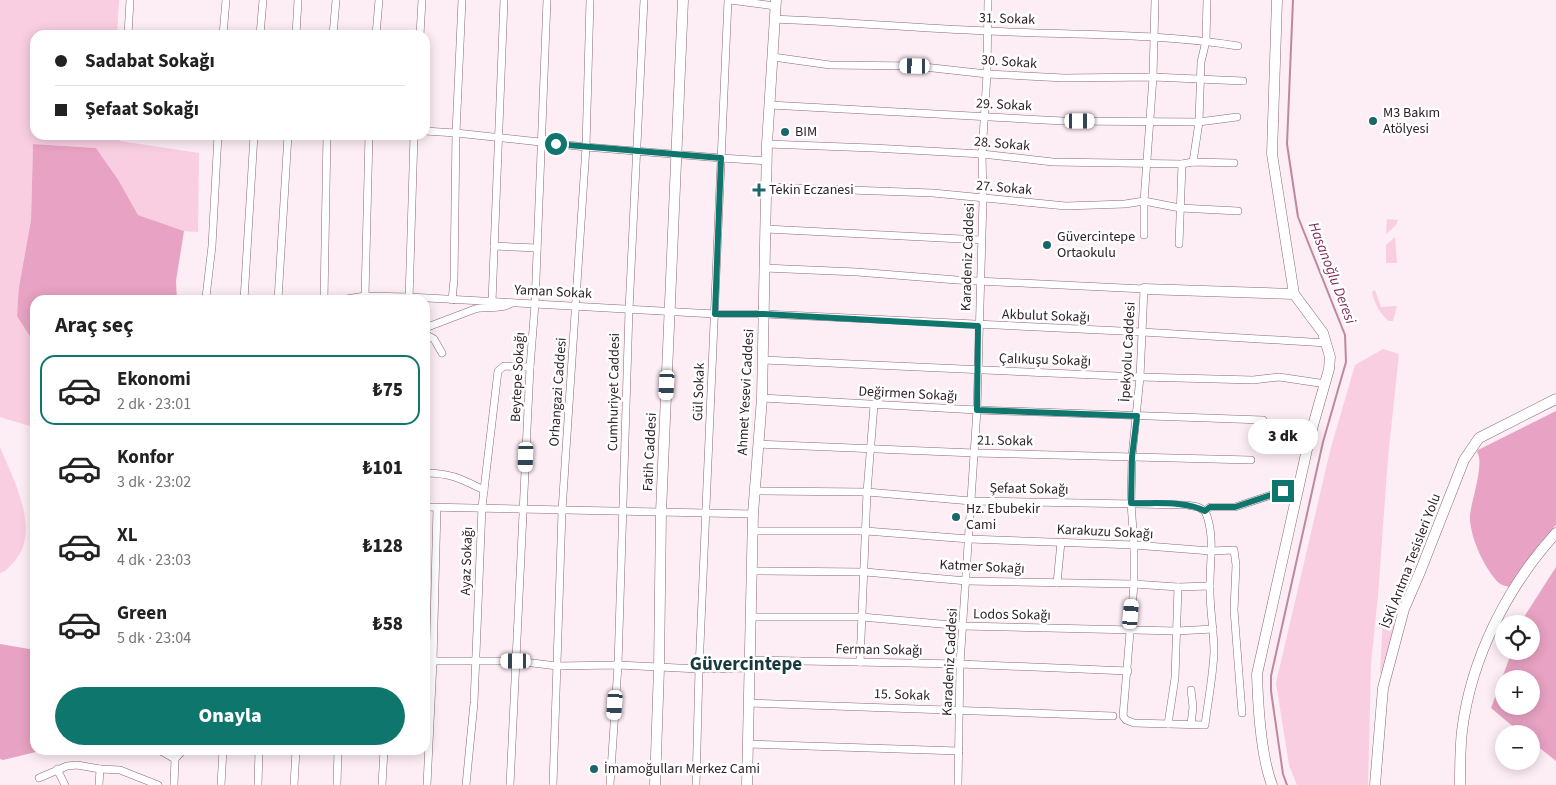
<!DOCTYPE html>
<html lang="tr">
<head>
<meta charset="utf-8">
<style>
	:root { --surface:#fff; --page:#f6f6f6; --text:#222; --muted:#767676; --line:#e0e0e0; --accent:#0f766e }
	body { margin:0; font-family:"Source Sans 3",sans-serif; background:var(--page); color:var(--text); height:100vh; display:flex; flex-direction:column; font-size:19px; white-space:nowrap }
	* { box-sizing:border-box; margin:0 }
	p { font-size:16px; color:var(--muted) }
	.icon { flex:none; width:28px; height:28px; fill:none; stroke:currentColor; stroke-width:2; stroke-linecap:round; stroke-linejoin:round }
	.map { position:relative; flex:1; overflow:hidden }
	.sheet { position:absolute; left:30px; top:295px; width:400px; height:460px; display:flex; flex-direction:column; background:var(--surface); border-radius:15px; box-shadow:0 2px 12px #0003 }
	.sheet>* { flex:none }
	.banner { position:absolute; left:30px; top:30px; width:400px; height:110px; border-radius:15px; box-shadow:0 2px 12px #0003; display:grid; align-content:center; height:110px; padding:0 25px; background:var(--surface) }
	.fabs { position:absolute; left:1495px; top:615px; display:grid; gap:10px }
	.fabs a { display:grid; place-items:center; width:45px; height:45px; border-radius:50%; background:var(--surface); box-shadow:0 2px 12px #0003; font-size:25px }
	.end { position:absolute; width:22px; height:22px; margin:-11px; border:6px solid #0f766e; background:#fff; box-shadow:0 0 0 2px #fff }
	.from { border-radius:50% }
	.bubble { position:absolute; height:35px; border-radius:18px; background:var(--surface); box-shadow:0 2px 12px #0003; font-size:16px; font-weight:800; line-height:35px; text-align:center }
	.car { position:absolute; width:15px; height:30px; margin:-15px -8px; border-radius:6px; box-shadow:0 0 4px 1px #0007; background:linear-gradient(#fff 24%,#345 0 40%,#fff 0 76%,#345 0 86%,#fff 0) }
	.banner b { display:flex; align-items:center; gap:18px; height:48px; font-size:19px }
	.banner b+b { border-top:1px solid var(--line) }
	.banner i { width:12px; height:12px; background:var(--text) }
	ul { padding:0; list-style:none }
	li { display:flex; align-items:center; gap:15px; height:70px; margin:0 10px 8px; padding:0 15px; border:2px solid transparent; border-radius:15px }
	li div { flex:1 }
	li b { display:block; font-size:19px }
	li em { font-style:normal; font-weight:800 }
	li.on { border-color:var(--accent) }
	li>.icon { width:45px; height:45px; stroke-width:1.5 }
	h2 { padding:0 25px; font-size:22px; line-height:60px }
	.button { display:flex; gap:10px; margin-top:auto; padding:10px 25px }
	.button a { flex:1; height:58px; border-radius:30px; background:var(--accent); color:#fff; font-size:20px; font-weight:800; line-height:58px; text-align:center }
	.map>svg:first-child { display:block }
	.green { fill:#f9cee1 }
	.forest { fill:#e8a2c3; fill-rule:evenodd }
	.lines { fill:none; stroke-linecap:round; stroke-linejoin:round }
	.stream { stroke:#be88a1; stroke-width:2 }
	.street-casing { stroke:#8a6978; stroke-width:8 }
	.secondary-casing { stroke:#8a6978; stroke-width:11 }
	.street { stroke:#fff; stroke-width:7 }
	.secondary { stroke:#fff; stroke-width:10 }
	.route { stroke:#0f766e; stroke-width:6 }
	.poi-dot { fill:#19676b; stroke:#fff; stroke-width:2 }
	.labels { text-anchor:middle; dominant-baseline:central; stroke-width:5; stroke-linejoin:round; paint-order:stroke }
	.street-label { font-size:14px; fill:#302228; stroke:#fff }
	.poi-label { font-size:14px; fill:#302228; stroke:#fff; text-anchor:start }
	.water-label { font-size:15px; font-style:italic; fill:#7f2e5a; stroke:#fff }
	.district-label { font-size:19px; font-weight:bold; fill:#173a3c; stroke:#fff }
</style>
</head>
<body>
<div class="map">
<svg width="1556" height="785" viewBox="0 0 1556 785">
	<rect width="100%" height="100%" fill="#fdedf4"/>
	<!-- green -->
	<g class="green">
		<path d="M 0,0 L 119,0 L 117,35 L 35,35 L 35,135 L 115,135 L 120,141 L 199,153 L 198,232 L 184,231 L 138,215 L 119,181 L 96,148 L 33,144 L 31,220 L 19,287 L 31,337 L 35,344 L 35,426 L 33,427 L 0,417 Z"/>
		<path d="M 1387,219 L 1398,220 L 1396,225 L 1386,234 Z"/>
		<path d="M 1395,237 L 1397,263 L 1386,263 L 1386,245 Z"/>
		<path d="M 1375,290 L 1381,307 L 1397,306 L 1393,321 L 1389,321 C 1379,313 1375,304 1372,292 Z"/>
		<path d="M 1383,349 L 1399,354 L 1388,457 L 1378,596 L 1371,663 L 1368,785 L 1297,785 L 1289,765 L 1276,683 L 1330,451 L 1355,365 Z"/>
		<path d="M 0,447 C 12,477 40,527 17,558 C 11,565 8,570 0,573 Z"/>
		<path d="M 1383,618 L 1396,619 L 1382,673 L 1380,673 Z"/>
	</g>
	<!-- forest -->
	<g class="forest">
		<path d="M 33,144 L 96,148 L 119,181 L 138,215 L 184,231 L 176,281 L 177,300 L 35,300 L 35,344 L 17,316 L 19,287 L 31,220 Z"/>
		<path d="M 1556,411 L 1556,525 L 1539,544 L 1509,587 C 1506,586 1501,585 1499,583 C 1485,570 1469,535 1470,516 C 1471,501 1485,463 1477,452 L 1478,450 Z"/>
		<path d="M 1556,567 L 1556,761 L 1531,741 L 1531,734 L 1522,734 L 1491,708 L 1512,651 L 1531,651 L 1531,624 L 1522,624 L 1524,617 ZM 1504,679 L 1531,679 L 1531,706 L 1504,706 Z"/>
		<path d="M 0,644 L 35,650 L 35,750 L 44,750 L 3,760 L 0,759 Z"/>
	</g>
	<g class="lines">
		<!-- stream -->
		<path class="stream" d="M 1287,785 L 1283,774 L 1271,691 L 1271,676 L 1323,442 L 1346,362 L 1345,335 L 1298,217 L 1287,144 L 1293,0"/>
		<defs>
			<g id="street">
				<path d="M 730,0 L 775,6"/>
				<path d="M 774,19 C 845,22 916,28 987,31 C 1071,35 1155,33 1238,46"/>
				<path d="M 128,35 L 130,0"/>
				<path d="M 223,35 L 226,0"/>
				<path d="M 260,35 L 263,0"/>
				<path d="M 296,35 L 298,0"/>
				<path d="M 333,35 L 336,0"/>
				<path d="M 376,35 L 379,0"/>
				<path d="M 420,35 L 422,0"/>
				<path d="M 773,57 L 830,65 L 915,66 L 987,74 L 1064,78 L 1153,77 L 1243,81"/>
				<path d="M 770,105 L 1063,121 L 1199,122 L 1237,117"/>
				<path d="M 425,131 L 456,133 L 586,147 L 721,158 L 767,161"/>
				<path d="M 767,144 L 873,148 L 982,154 L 1053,162 L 1182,164 L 1193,162 L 1234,163"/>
				<path d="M 1193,162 L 1199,122 L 1201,62 L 1206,41 L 1207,0"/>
				<path d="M 766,187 L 933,193 L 1066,206 L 1125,204 L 1144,201 L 1180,208 L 1238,211"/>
				<path d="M 766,229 L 981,240"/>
				<path d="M 1144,235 L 1144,201 L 1153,77 L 1155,0"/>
				<path d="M 1179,244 L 1182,164"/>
				<path d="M 494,246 L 537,248"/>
				<path d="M 764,268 L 857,272 L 957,280 L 1144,289 L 1140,377 L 1132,457 L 1131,503 L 1134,545 L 1134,584 L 1123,716 L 1126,720 L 1134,723 L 1205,725 C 1208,701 1213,676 1214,652 C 1214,629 1209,606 1210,583 C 1210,560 1215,533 1205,511"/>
				<path d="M 365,296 L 369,135"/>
				<path d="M 208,300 L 206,297 L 212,246 L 218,135"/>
				<path d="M 244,300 L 254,135"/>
				<path d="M 278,300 L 288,135"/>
				<path d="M 324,300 L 327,135"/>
				<path d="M 340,300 L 365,296 L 409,297 L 715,314 L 764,314 L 1142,332 L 1327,343"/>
				<path d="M 409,300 L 414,135"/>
				<path d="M 452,300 L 454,280 L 456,133 L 462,0"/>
				<path d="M 492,302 L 504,0"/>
				<path d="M 425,328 L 475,309 C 488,306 500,310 512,303"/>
				<path d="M 425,334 L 434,339 L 442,353"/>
				<path d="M 763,360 L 1140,377 L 1253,380 L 1279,377 L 1326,384"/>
				<path d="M 762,398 L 977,410 L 1263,420"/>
				<path d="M 758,444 L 974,453 L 1251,460"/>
				<path d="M 425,473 C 451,473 461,479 484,490"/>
				<path d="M 755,491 L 867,492 L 971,501 L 1187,505 L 1198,507 L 1205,511"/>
				<path d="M 425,507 L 753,514"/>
				<path d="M 1205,511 L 1210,507 L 1235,507 L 1298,486"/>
				<path d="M 753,531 L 866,531 L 969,539 L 1134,545 L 1211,551 L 1234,550 L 1236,565 L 1234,610 L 1242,713"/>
				<path d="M 753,571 L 865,572 L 967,581 L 1134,584 L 1178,587 L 1210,586"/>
				<path d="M 1057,583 L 1061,542"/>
				<path d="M 751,617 L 862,617 L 963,626 L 1177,631 L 1213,629"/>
				<path d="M 750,660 L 960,664 L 1128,671"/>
				<path d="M 425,661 L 516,661 L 557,666 L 618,665 L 699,669 L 750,668"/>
				<path d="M 860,662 L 867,492 L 874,405"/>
				<path d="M 749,703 L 1113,716"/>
				<path d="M 1168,724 L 1175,678 L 1178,587"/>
				<path d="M 1191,724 L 1193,707 L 1191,690"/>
				<path d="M 748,744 L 959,751"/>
				<path d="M 159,750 L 175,759 L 174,785"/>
				<path d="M 175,759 L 183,750"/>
				<path d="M 57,769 L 65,785"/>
				<path d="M 39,778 L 67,766 L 77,765 L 100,769 L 120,770 L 158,785"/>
				<path d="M 99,785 L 100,769"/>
				<path d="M 221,785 L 223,750"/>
				<path d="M 258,785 L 259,750"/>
				<path d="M 294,785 L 296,750"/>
				<path d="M 337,785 L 338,750"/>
				<path d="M 382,785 L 384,750"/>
				<path d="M 427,785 L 433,661 L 437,508"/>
				<path d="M 466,785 L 474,703 L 482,507 L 498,371 L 504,366 L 530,367"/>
				<path d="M 510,785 L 530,367 L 535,304 L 547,0"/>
				<path d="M 553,785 L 562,511 L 586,147 L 590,0"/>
				<path d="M 610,785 L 618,665 L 629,310 L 644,0"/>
				<path d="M 696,785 L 699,669 L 728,0"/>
				<path d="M 958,785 L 960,664 L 977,410 L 983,199 L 982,154 L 987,74 L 988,0"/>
			</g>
			<g id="secondary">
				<path d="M 1277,0 L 1272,154 L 1294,294"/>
				<path d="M 1144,289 L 1294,294 L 1323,333 L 1330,357 L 1329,369 L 1310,436 L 1257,674 C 1258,706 1261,756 1272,785"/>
				<path d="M 655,785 L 659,668 L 661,512 L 683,0"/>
				<path d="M 747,785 L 753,514 L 762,398 L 767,144 L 776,0"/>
				<path d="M 1375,785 L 1383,688 L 1404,609 L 1420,572 L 1464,460 L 1479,438 L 1556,399"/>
				<path d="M 1460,785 C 1460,767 1460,749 1462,731 C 1471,658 1507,587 1556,533"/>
			</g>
		</defs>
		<!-- street casing -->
		<use href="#street" class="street-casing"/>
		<!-- secondary casing -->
		<use href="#secondary" class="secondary-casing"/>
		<!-- street -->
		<use href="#street" class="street"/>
		<!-- secondary -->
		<use href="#secondary" class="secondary"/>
	</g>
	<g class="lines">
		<!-- route -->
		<path class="route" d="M 556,144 L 721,158 L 715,314 L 764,314 L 978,326 L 977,410 L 1137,416 L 1132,457 L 1131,503 C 1154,504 1184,500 1205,511 L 1210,507 L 1235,507 L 1283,491"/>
	</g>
	<!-- markers -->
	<g class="poi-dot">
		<circle cx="1373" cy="121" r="5"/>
		<circle cx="785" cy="132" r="5"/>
		<path d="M756.5 182.5h5v5h5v5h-5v5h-5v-5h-5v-5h5z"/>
		<circle cx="1047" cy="245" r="5"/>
		<circle cx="956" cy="517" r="5"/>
		<circle cx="594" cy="769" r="5"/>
	</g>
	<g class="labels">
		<!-- street labels -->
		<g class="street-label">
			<text transform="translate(1007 19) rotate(2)">31. Sokak</text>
			<text transform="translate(1009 62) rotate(4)">30. Sokak</text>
			<text transform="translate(1004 105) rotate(3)">29. Sokak</text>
			<text transform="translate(1002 144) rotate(5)">28. Sokak</text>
			<text transform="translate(1004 188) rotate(5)">27. Sokak</text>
			<text transform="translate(968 257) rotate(-88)">Karadeniz Caddesi</text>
			<text transform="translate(553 292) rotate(3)">Yaman Sokak</text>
			<text transform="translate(1046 316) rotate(2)">Akbulut Sokağı</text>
			<text transform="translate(1128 352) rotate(-87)">İpekyolu Caddesi</text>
			<text transform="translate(1045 360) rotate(2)">Çalıkuşu Sokağı</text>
			<text transform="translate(518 377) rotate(-87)">Beytepe Sokağı</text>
			<text transform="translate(558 392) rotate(-86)">Orhangazi Caddesi</text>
			<text transform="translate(614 392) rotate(-89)">Cumhuriyet Caddesi</text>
			<text transform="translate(699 392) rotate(-88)">Gül Sokak</text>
			<text transform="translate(746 392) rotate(-87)">Ahmet Yesevi Caddesi</text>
			<text transform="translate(908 394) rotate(3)">Değirmen Sokağı</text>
			<text transform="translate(1005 441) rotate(1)">21. Sokak</text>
			<text transform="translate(650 452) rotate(-87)">Fatih Caddesi</text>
			<text transform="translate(1029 489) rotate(1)">Şefaat Sokağı</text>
			<text transform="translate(1105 532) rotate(3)">Karakuzu Sokağı</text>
			<text transform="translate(467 561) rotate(-88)">Ayaz Sokağı</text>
			<text transform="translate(1411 561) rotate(-69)">İSKİ Arıtma Tesisleri Yolu</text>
			<text transform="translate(982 567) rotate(3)">Katmer Sokağı</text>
			<text transform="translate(1012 615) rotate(1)">Lodos Sokağı</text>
			<text transform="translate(879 650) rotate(1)">Ferman Sokağı</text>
			<text transform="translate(950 662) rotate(-87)">Karadeniz Caddesi</text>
			<text transform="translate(902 695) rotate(2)">15. Sokak</text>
		</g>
		<!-- poi labels -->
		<g class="poi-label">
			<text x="1383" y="113">M3 Bakım<tspan x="1383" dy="16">Atölyesi</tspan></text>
			<text x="795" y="132">BIM</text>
			<text x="769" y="190">Tekin Eczanesi</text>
			<text x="1057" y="237">Güvercintepe<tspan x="1057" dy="16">Ortaokulu</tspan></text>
			<text x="966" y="509">Hz. Ebubekir<tspan x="966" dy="16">Cami</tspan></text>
			<text x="604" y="769">İmamoğulları Merkez Cami</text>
		</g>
		<!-- water labels -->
		<g class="water-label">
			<text transform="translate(1332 273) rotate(69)">Hasanoğlu Deresi</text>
		</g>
		<!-- district labels -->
		<g class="district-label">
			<text x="746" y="664">Güvercintepe</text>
		</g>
	</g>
</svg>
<div class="fabs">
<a><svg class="icon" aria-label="locate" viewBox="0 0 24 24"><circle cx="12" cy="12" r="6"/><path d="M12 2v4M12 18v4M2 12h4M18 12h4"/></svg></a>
<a>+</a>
<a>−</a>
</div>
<i class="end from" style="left:556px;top:144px"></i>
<i class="end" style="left:1283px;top:491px"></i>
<div class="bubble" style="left:1248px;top:419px;width:70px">3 dk</div>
<i class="car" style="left:915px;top:66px;rotate:271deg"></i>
<i class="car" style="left:1080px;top:121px;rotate:90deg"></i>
<i class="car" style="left:667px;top:385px;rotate:183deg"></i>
<i class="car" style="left:526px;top:457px;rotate:182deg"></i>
<i class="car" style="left:1131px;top:614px;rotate:5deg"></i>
<i class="car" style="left:516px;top:661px;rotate:270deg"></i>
<i class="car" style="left:615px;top:705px;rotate:184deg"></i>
<div class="banner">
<b><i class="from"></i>Sadabat Sokağı</b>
<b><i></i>Şefaat Sokağı</b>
</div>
<section class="sheet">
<h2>Araç seç</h2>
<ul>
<li class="on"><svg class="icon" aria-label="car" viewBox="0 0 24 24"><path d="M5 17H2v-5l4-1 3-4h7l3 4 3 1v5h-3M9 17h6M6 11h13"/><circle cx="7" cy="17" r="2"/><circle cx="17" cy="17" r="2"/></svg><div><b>Ekonomi</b><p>2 dk · 23:01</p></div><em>₺75</em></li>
<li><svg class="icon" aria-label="car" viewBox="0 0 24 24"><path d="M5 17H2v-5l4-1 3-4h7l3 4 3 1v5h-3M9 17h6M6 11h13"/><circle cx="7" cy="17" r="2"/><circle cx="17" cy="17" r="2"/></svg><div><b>Konfor</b><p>3 dk · 23:02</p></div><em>₺101</em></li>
<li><svg class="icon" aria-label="car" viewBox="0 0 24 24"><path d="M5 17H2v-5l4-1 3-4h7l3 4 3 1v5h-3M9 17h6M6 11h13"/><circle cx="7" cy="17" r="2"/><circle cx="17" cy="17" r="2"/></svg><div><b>XL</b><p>4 dk · 23:03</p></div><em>₺128</em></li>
<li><svg class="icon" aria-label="car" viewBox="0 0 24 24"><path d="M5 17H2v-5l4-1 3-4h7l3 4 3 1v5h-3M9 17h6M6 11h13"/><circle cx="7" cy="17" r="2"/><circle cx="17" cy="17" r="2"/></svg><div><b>Green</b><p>5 dk · 23:04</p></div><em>₺58</em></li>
</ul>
<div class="button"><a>Onayla</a></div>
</section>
</div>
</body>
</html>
